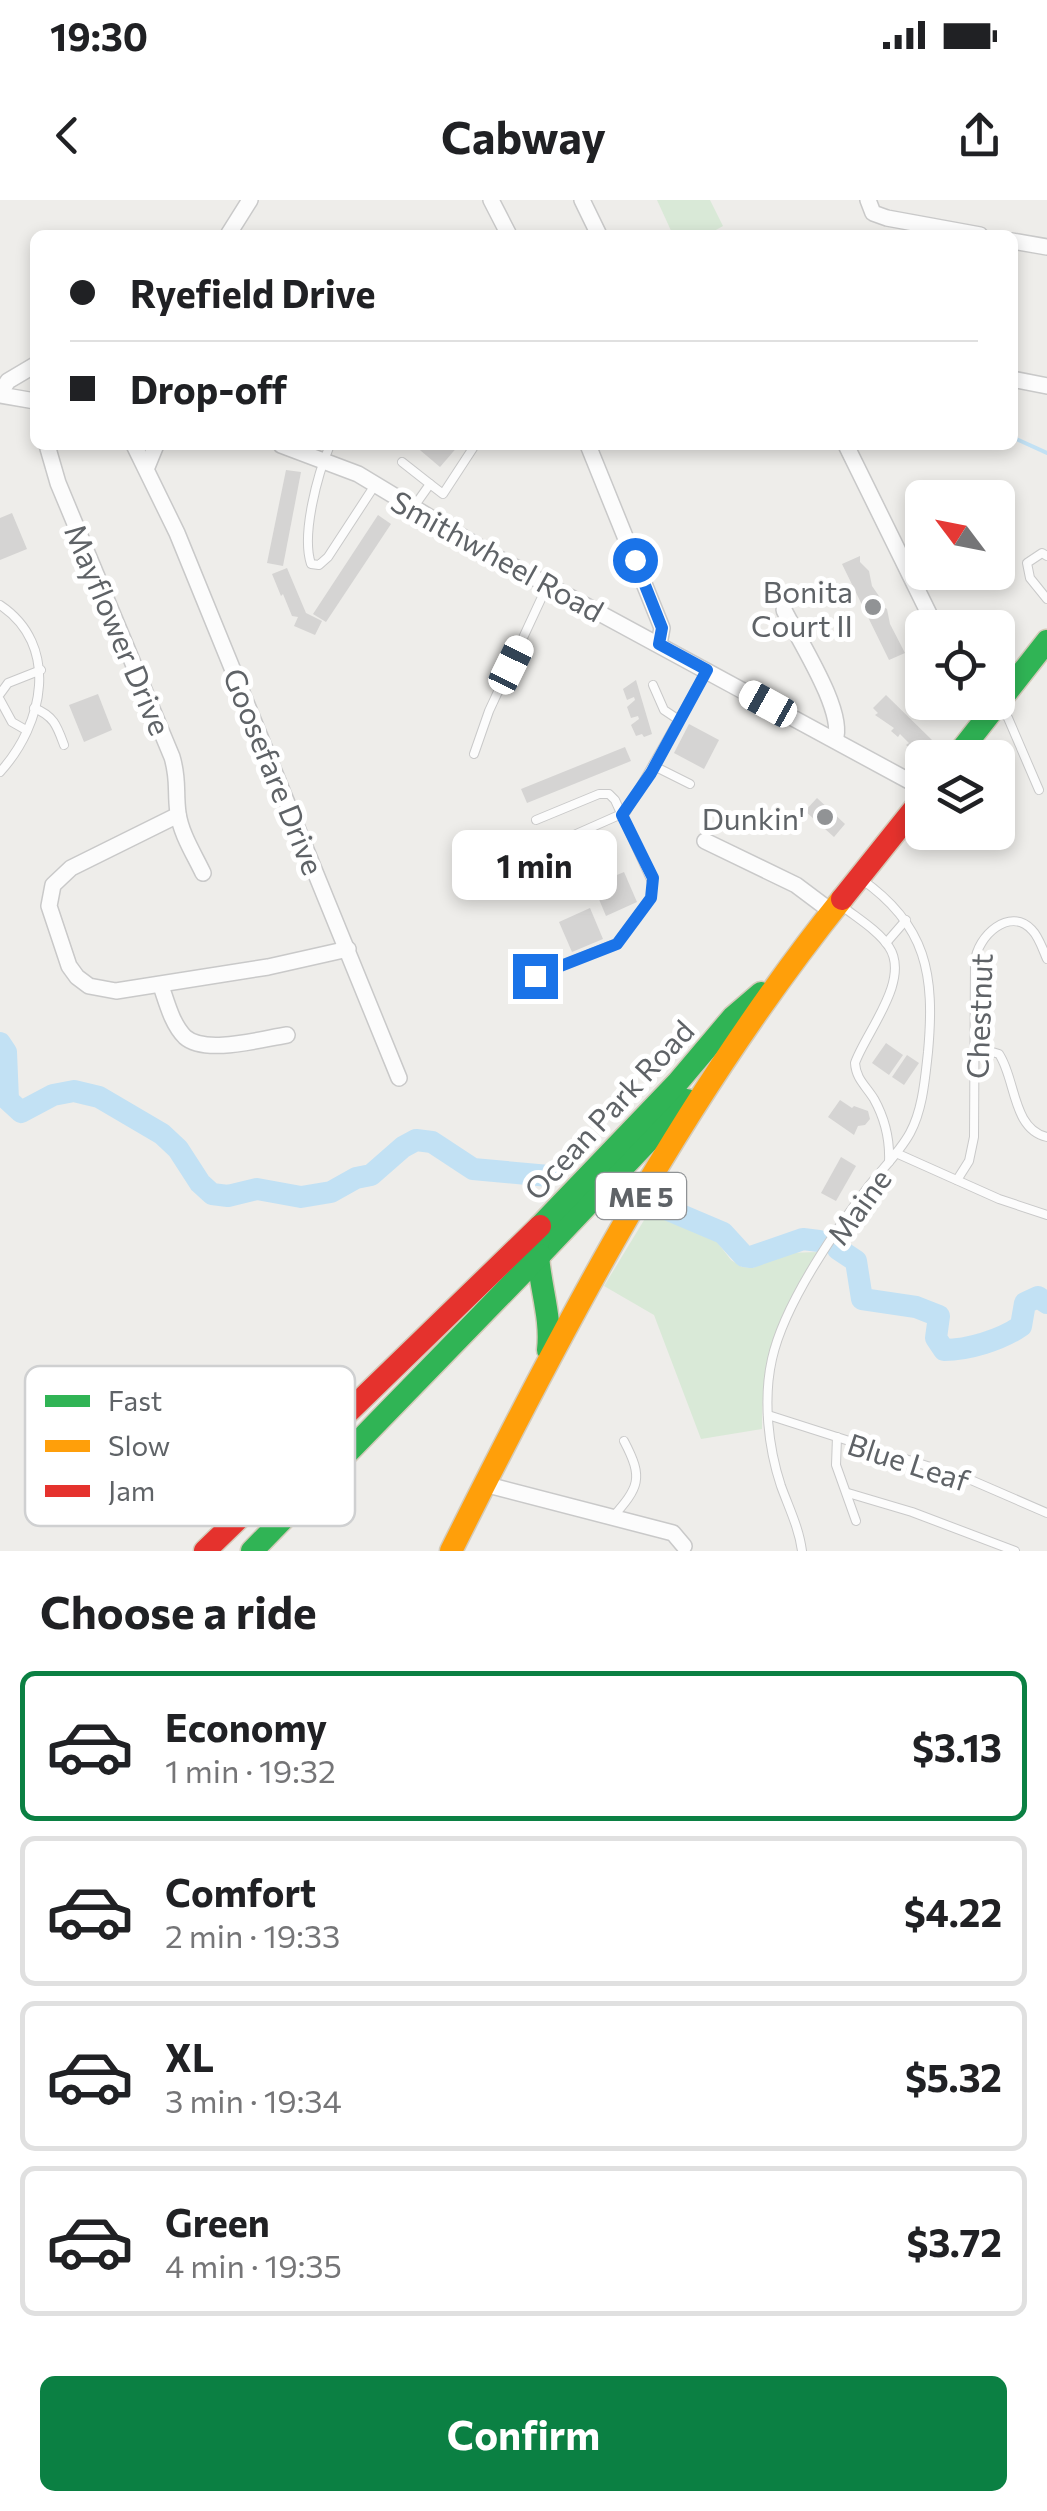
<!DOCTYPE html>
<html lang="en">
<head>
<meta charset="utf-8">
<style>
	:root { --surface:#fff; --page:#f2f2f2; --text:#202124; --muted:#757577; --line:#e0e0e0; --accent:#0b8043 }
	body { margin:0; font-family:Commissioner,sans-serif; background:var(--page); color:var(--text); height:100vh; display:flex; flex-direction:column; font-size:38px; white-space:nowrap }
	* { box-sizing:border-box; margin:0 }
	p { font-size:32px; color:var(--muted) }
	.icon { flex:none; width:55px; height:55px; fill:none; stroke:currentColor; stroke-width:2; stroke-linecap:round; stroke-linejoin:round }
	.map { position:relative; height:1351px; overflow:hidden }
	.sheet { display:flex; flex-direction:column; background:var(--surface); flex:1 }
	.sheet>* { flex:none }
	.top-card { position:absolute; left:30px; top:30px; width:988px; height:220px; border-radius:15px; box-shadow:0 5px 15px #0003; display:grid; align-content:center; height:220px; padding:0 40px; background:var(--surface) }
	.needle { width:65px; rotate:302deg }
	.controls { position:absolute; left:905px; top:280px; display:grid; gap:20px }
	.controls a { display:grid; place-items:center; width:110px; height:110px; border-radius:15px; background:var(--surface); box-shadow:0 5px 15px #0003; font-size:50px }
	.end { position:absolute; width:45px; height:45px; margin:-22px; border:12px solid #1a73e8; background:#fff; box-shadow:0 0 0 5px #fff }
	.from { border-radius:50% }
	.bubble { position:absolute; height:70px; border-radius:15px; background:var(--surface); box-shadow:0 5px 15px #0003; font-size:32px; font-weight:700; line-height:70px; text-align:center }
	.car { position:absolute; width:30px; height:60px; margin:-30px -15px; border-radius:12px; box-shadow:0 0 8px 2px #0007; background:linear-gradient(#fff 24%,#345 0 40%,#fff 0 76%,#345 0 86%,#fff 0) }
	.top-card b { display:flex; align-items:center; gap:35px; height:95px; font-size:38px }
	.top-card b+b { border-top:2px solid var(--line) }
	.top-card i { width:25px; height:25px; background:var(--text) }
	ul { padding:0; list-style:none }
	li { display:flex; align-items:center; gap:30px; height:150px; margin:0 20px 15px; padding:0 20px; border:5px solid var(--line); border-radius:15px }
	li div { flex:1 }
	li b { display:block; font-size:38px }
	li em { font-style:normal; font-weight:700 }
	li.on { border-color:var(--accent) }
	li>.icon { width:90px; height:90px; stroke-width:1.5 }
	h2 { padding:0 40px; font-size:45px; line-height:120px }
	.cta { display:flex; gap:20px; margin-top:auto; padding:20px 40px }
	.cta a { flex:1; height:115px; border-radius:15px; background:var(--accent); color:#fff; font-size:40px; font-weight:700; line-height:115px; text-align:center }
	.status { display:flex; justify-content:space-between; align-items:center; height:70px; padding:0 50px; background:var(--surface); direction:ltr }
	.status svg { height:28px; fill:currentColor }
	header { display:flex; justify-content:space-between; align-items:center; height:130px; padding:0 40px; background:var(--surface); font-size:45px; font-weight:700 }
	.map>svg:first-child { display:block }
	.green { fill:#d9e9d7 }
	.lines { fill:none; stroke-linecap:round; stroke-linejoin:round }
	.stream { stroke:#c2e1f4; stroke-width:4 }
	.river { stroke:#c2e1f4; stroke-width:22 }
	.building { fill:#d5d4d3 }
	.lane-casing { stroke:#c9c9c9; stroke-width:10 }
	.street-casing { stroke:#c9c9c9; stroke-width:18 }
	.fast-casing { stroke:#d4cbba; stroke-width:25 }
	.slow-casing { stroke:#d4cbba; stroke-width:25 }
	.jam-casing { stroke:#d4cbba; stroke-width:25 }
	.lane { stroke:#fcfcfc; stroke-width:8 }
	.street { stroke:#fcfcfc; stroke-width:15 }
	.fast { stroke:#30b455; stroke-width:22 }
	.slow { stroke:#ff9f0a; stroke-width:22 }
	.jam { stroke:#e5322d; stroke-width:22 }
	.route { stroke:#1a73e8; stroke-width:12 }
	.poi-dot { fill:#919395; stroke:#fff; stroke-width:4 }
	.labels { text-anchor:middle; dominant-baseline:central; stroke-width:10; stroke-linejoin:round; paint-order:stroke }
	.shield { fill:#fff; stroke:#8f9295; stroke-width:2.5 }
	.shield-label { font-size:28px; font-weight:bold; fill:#5f6367 }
	.street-label { font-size:30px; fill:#5f6367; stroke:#fff }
	.poi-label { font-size:30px; fill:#5f6367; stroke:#fff; text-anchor:end }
	.key { fill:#fff; stroke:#cfd0d1; stroke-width:2.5 }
	.key-label { font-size:28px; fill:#5f6367 }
</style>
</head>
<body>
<div class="status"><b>19:30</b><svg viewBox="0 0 49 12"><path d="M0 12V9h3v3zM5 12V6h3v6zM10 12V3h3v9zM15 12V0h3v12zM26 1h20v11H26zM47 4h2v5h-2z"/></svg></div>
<header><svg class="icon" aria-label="back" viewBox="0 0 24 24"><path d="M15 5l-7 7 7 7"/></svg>Cabway<svg class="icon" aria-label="share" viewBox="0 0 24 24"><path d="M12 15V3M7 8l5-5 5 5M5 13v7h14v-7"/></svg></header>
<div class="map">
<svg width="1047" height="1351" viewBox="0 0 1047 1351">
	<rect width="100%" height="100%" fill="#eeedea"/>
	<!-- green -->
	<g class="green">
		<path d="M 657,0 L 710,0 L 723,26 L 707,35 L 673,35 Z"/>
		<path d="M 649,1012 L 717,1042 L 731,1060 L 742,1067 L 753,1068 L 786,1053 L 819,1052 C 778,1120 762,1147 762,1229 L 701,1239 L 654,1115 L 604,1086 Z"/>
	</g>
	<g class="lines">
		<!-- stream -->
		<path class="stream" d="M 1012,237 L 1047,253"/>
		<!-- river -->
		<g class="river">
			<path d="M 0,843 L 6,852 L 8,900 L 21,912 L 53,895 L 74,891 L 99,897 L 162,934 L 178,949 L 200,983 L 212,994 L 228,996 L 257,989 L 301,997 L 331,992 L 356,978 L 371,975 L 403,947 L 416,940 L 432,942 L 473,969 L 549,976"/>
			<path d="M 664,1008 L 723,1033 L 744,1056 L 751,1057 L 803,1039 L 819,1041"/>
			<path d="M 838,1049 L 856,1061 L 862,1099 L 916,1107 L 939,1116 L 936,1138 L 944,1150 C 968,1150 1001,1140 1021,1126 L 1025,1103 L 1038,1097 L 1047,1103"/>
		</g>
	</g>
	<!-- building -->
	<g class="building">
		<path d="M 414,245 L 459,245 L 440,267 Z"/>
		<path d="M 286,270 L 301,272 L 283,366 L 267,363 Z"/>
		<path d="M 12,313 L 27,349 L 0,360 L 0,318 Z"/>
		<path d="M 378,315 L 391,324 L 326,422 L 313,414 Z"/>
		<path d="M 860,356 L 860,362 L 869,371 L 872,386 L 881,399 L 880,405 L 887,409 L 890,424 L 905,453 L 889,460 L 842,364 Z"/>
		<path d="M 287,368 L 306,413 L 322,421 L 315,435 L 294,426 L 298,417 L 292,416 L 283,394 L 281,396 L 272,374 Z"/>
		<path d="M 636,480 L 652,534 L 644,537 L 642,534 L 636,536 L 631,525 L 639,519 L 638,516 L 631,518 L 627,507 L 635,500 L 634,497 L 627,500 L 623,489 Z"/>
		<path d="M 98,494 L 112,530 L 84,542 L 69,505 Z"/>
		<path d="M 886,495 L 932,540 L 920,553 L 915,549 L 913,551 L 906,545 L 909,543 L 900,534 L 898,537 L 891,531 L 894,528 L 875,515 L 878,513 L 873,508 Z"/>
		<path d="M 689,524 L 719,540 L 704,569 L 674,553 Z"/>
		<path d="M 625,547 L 631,561 L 527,603 L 521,589 Z"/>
		<path d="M 817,598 L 845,624 L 834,637 L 805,611 Z"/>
		<path d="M 624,672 L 637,702 L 606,716 L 593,685 Z"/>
		<path d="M 590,708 L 603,739 L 572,752 L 559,722 Z"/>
		<path d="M 886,843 L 903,855 L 889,875 L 872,863 Z"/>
		<path d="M 907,855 L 919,863 L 904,885 L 892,877 Z"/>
		<path d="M 840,900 L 852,908 L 854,906 L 868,911 L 870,919 L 865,925 L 858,926 L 854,935 L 828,917 Z"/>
		<path d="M 841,957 L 856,966 L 836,1001 L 821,993 Z"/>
	</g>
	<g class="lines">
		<defs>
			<g id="lane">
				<path d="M 330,245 C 318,273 301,334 311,364 L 319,365 L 328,357 L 375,285"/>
				<path d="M 402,262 L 430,284 L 413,308"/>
				<path d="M 430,284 L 443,294 L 475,245"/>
				<path d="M 1047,356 L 1042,353 L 1027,363 L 1030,378 L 1047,399"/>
				<path d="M 0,405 C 60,445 44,524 0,572"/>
				<path d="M 653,485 L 664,510 L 679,520"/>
				<path d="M 0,494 L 8,483 L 41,470"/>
				<path d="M 0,500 L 12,522 L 26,530"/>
				<path d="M 34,508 C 54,516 57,526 64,545"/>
				<path d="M 999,509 L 1008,518 L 1039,590"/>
				<path d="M 474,554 L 489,511 L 548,384"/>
				<path d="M 654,566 L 690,584"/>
				<path d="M 556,643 L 626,612 L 707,470"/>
				<path d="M 842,706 C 857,718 879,731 889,747 C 911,780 866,832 855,863 C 856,879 866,886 874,899 C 884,917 890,940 889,962"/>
				<path d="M 886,743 L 906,720"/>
				<path d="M 535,776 L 617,743 L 651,697 L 653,684 L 615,600 L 609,594 L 599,594 L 536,620"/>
				<path d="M 976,847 L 999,854 C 1016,879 1012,929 1047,937"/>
				<path d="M 896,953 L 999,999 L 1047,1015"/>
				<path d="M 957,980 L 969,961 L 974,937 L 975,762 C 977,736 1010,706 1032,730 C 1039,737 1043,750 1047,759"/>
				<path d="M 768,1215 L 971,1280 L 1047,1313"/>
				<path d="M 837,1237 L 836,1265 L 856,1321"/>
				<path d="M 848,1293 L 912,1312 L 1015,1351"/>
				<path d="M 612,1318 C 639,1287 644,1279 624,1241"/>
				<path d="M 802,1351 C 799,1328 789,1308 781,1286 C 768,1247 763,1199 772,1159 C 784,1105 835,1031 868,987 C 882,969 899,953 910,933 C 923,909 925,878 928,852 C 935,775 927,725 861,679"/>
			</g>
			<g id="street">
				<path d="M 491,0 L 509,35"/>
				<path d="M 582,0 L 599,35"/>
				<path d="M 868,0 L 873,13 L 887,18 L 980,35"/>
				<path d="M 228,35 L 250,0"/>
				<path d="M 1012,41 L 1047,47"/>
				<path d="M 1012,179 L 1047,186"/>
				<path d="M 0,193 L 8,181 L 35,165"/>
				<path d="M 0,195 L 35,201"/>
				<path d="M 47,245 L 58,283 L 172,557 C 179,580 175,592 178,613 C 181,634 194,654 203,673"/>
				<path d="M 134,245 L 177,333 L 399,878"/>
				<path d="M 281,245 L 358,274 L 494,356 L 922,588"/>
				<path d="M 588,245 L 662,428 L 659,444"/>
				<path d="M 846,245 L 936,428"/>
				<path d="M 147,267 L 156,245"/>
				<path d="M 784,410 C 798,439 846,512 835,540"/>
				<path d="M 178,615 L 71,668 L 53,685 L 49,706 L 69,766 L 77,777 L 89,786 L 116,791 L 268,767 L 348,749"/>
				<path d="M 705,641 L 796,685 L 832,712"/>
				<path d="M 161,786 C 167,803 172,824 185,837 C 205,855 261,839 287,835"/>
				<path d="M 484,1284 L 673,1333 L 684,1346"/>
			</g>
			<g id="fast">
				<path d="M 955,558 L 1047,441"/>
				<path d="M 540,1055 L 687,900"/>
				<path d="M 548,1150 C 553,1108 531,1067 540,1026 L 678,882 L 733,817 L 761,793"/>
				<path d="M 252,1351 L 540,1055"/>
			</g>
			<path id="slow" d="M 451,1351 C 564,1125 683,897 842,699"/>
			<g id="jam">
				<path d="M 842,699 L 922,599"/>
				<path d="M 205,1351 L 540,1026"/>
			</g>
		</defs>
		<!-- lane casing -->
		<use href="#lane" class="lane-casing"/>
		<!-- street casing -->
		<use href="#street" class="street-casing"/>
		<!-- fast casing -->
		<use href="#fast" class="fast-casing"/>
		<!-- slow casing -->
		<use href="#slow" class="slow-casing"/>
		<!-- jam casing -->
		<use href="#jam" class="jam-casing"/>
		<!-- lane -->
		<use href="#lane" class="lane"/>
		<!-- street -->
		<use href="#street" class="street"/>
		<!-- fast -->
		<use href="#fast" class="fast"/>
		<!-- slow -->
		<use href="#slow" class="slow"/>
		<!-- jam -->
		<use href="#jam" class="jam"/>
	</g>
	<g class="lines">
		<!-- route -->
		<path class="route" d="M 535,776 L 617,744 L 651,698 L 653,678 L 622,615 L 651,573 L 707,470 L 659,444 L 662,428 L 635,360"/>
	</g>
	<!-- markers -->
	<g class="poi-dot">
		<circle cx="873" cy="407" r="10"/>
		<circle cx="825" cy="617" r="10"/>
	</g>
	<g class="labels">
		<!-- shield labels -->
		<rect class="shield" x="596" y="973" width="90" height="46" rx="8"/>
		<g class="shield-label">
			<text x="641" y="996">ME 5</text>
		</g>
		<!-- street labels -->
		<g class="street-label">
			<text transform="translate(498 355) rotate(29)">Smithwheel Road</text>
			<text transform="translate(119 429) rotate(67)">Mayflower Drive</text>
			<text transform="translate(275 571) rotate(68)">Goosefare Drive</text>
			<text transform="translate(978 816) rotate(-88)">Chestnut</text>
			<text transform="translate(608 909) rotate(-47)">Ocean Park Road</text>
			<text transform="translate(858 1006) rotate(-54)">Maine</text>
			<text transform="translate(909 1261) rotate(18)">Blue Leaf</text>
		</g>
		<!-- poi labels -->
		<g class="poi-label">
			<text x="853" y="390">Bonita<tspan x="853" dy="34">Court II</tspan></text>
			<text x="805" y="617">Dunkin'</text>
		</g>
	</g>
	<!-- legend -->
	<rect x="25" y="1166" width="330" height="160" rx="15" class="key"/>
	<rect x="45" y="1195" width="45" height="12" fill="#30b455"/>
	<rect x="45" y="1240" width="45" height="12" fill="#ff9f0a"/>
	<rect x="45" y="1285" width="45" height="12" fill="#e5322d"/>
	<g class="key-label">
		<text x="108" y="1211">Fast</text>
		<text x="108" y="1256">Slow</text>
		<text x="108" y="1301">Jam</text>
	</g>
</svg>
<div class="controls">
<a><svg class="needle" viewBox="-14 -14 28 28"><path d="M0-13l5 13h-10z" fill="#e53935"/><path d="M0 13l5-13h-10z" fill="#757577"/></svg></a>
<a><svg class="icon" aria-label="locate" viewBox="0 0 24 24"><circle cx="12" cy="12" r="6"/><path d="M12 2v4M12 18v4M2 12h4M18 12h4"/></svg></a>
<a><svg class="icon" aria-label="layers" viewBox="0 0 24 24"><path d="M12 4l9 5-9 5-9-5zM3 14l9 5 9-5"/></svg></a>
</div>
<i class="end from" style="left:635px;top:360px"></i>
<i class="end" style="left:535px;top:776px"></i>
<div class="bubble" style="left:452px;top:630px;width:165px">1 min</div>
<i class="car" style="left:511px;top:465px;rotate:26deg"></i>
<i class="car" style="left:768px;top:504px;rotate:299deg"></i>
<div class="top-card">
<b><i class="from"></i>Ryefield Drive</b>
<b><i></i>Drop-off</b>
</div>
</div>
<section class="sheet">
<h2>Choose a ride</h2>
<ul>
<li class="on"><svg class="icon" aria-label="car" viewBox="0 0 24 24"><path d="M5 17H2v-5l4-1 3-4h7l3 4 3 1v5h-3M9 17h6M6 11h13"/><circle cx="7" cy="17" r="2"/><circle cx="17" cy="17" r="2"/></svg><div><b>Economy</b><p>1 min · 19:32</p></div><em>$3.13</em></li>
<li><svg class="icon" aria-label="car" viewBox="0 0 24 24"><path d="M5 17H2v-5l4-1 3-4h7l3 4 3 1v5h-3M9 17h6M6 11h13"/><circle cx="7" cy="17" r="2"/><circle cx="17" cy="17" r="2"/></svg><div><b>Comfort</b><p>2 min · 19:33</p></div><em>$4.22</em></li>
<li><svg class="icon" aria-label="car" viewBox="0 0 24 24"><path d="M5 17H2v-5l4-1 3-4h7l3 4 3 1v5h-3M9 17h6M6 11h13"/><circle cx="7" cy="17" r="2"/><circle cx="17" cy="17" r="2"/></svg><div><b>XL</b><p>3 min · 19:34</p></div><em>$5.32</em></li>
<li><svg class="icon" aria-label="car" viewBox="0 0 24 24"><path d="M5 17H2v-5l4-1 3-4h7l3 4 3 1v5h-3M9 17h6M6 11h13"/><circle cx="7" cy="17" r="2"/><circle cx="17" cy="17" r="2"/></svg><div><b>Green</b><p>4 min · 19:35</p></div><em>$3.72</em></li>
</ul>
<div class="cta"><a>Confirm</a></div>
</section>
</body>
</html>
